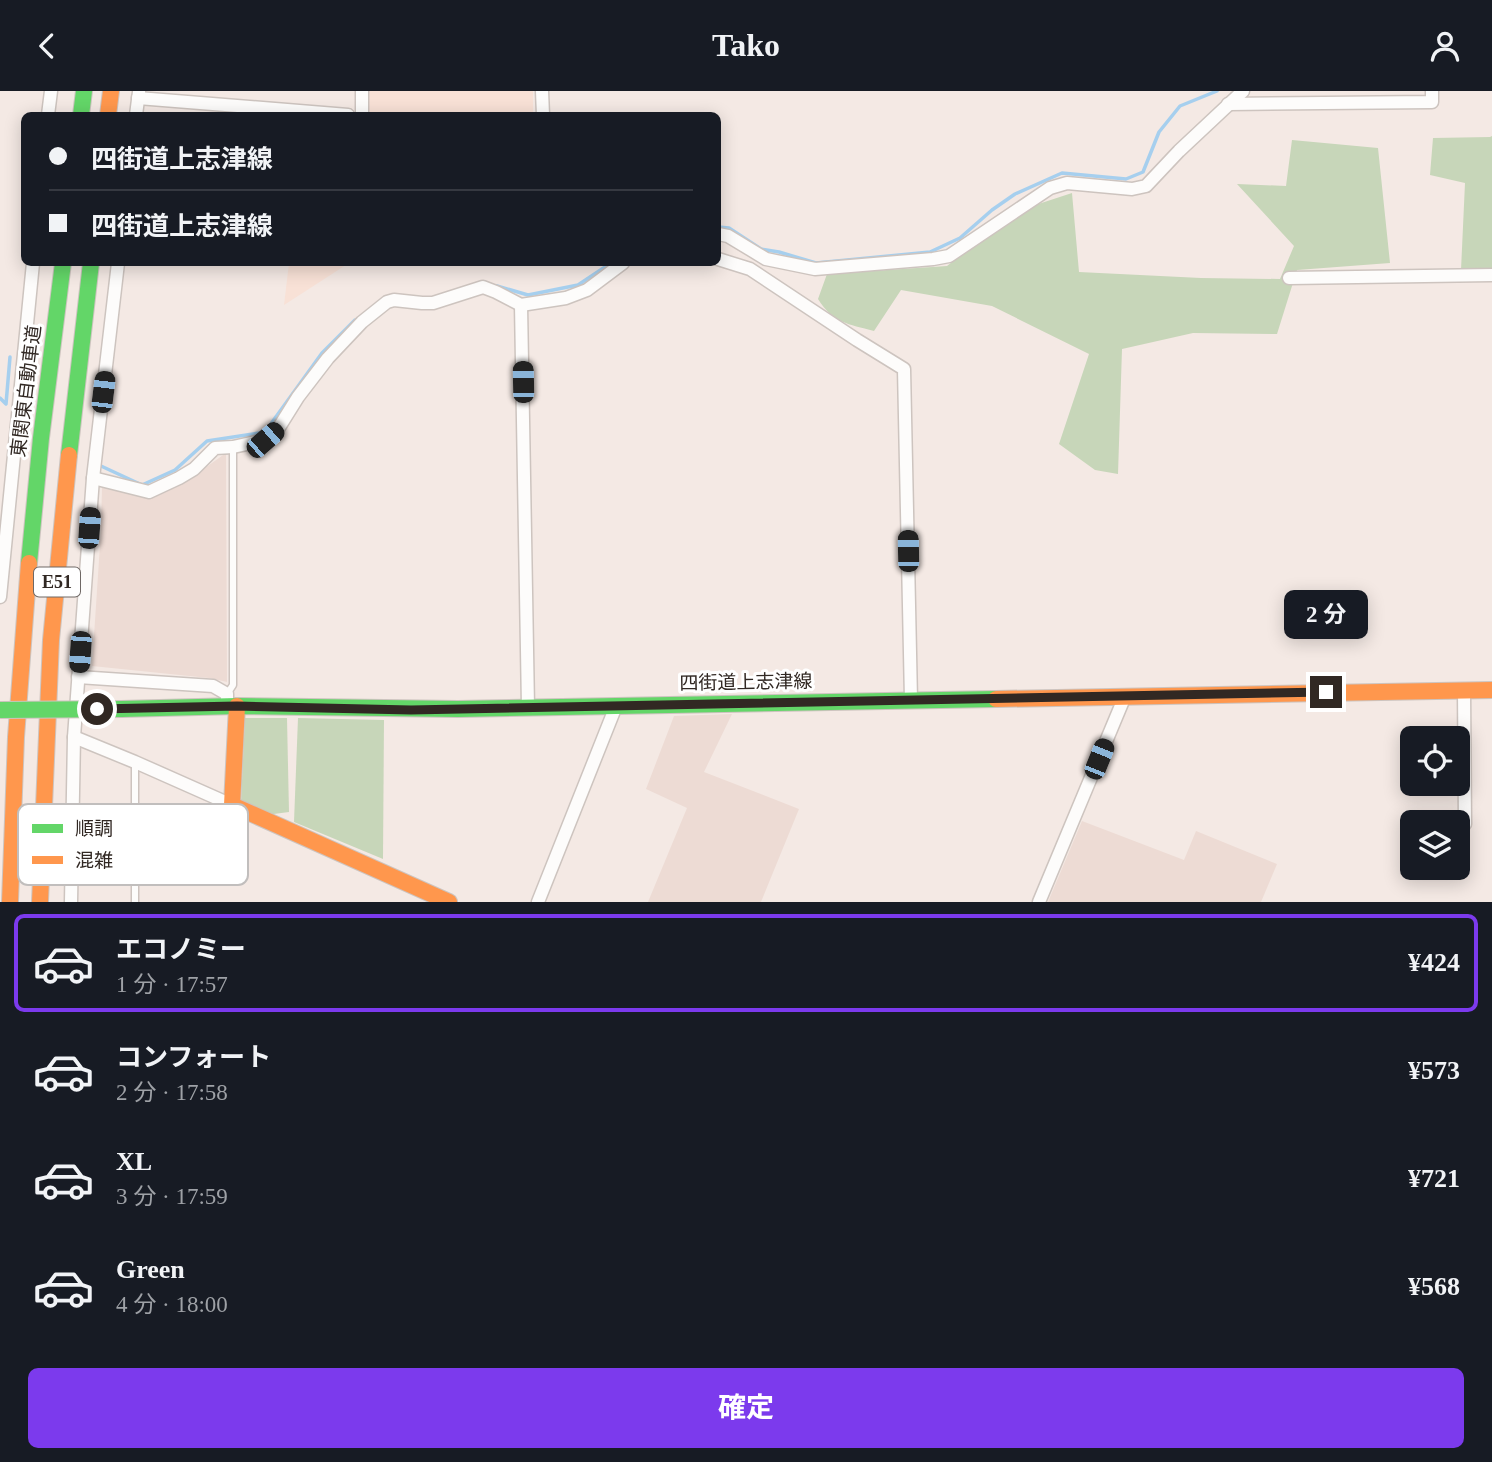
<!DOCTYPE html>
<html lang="ja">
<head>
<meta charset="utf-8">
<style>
	:root { --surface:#171b24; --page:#20242c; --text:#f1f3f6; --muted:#9ea1a6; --line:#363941; --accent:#7c3aed }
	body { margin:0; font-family:"Times New Roman","Noto Sans JP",serif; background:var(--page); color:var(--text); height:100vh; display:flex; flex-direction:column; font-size:26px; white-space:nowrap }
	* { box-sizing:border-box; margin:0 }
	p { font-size:23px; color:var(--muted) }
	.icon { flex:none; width:38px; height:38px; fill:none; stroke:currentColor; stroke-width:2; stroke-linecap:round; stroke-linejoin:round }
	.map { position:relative; height:811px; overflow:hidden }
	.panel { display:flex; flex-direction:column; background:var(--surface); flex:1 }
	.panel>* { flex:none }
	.top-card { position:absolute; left:21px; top:21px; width:700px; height:154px; border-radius:10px; box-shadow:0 4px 18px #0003; display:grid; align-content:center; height:154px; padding:0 28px; background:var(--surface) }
	.controls { position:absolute; left:1400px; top:635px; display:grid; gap:14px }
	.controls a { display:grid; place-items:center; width:70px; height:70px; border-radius:10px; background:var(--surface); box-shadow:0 4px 18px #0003; font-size:35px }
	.end { position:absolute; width:32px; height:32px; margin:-16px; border:9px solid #312823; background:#fff; box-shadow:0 0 0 4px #fff }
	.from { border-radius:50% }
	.bubble { position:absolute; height:49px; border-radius:10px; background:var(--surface); box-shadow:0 4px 18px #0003; font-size:23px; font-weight:700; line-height:49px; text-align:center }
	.car { position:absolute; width:21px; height:42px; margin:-21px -10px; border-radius:9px; box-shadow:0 0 5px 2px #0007; background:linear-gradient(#222 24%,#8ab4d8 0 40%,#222 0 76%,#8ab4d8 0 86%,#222 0) }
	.top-card b { display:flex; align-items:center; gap:24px; height:66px; font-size:26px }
	.top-card b+b { border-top:2px solid var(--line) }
	.top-card i { width:18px; height:18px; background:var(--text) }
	ul { padding:12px 0 0; list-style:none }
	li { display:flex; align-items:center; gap:21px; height:98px; margin:0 14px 10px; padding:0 14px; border:4px solid transparent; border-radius:10px }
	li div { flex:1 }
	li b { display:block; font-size:26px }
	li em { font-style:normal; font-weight:700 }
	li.selected { border-color:var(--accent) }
	li>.icon { width:63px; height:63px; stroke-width:1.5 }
	.cta { display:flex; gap:14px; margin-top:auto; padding:14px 28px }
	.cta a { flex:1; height:80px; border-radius:10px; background:var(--accent); color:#fff; font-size:28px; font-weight:700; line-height:80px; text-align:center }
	header { display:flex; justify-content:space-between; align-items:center; height:91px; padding:0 28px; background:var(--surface); font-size:32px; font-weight:700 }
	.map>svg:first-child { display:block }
	.industrial { fill:#eddbd4 }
	.built { fill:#f8e1d6 }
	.green { fill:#c7d6b9 }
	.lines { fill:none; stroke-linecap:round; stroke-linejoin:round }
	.stream { stroke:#a6cfee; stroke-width:3.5 }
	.lane-casing { stroke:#cdc4bf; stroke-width:9 }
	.street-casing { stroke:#cdc4bf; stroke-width:15 }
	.fast-casing { stroke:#cdc4bf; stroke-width:18 }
	.slow-casing { stroke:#cdc4bf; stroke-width:18 }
	.lane { stroke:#fdfcfb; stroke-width:6 }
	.street { stroke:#fdfcfb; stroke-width:12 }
	.fast { stroke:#63d668; stroke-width:16 }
	.slow { stroke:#ff974d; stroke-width:16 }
	.fast-bridge-casing { stroke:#cdc4bf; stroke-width:18; stroke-linecap:butt }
	.fast-bridge { stroke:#63d668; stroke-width:16 }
	.route { stroke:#312823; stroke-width:9 }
	.labels { text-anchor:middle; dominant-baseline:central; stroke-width:6; stroke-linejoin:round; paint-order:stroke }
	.shield { fill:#fff; stroke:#6f6865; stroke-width:2 }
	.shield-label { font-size:18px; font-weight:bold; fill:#312823 }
	.street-label { font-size:19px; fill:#312823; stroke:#fff }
	.key { fill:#fff; stroke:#c1bebd; stroke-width:2 }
	.key-label { font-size:19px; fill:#312823 }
</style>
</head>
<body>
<header><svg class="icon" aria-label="back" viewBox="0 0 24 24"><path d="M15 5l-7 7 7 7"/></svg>Tako<svg class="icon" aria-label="person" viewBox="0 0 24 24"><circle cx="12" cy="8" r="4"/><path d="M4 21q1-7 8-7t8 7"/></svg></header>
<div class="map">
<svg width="1492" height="811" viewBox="0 0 1492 811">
	<rect width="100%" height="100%" fill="#f4e9e4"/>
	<!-- industrial -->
	<g class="industrial">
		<path d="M 226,362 L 227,591 L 209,587 L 92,575 L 101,439 L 102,396 L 149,406 L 198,382 Z"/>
		<path d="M 732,623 L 704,681 L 799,718 L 761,811 L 648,811 L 687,717 L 646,698 L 674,625 Z"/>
		<path d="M 1082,730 L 1184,769 L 1196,740 L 1277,773 L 1261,811 L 1048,811 Z"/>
	</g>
	<!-- built -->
	<g class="built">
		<rect x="369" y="0" width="164" height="24"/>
		<path d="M 289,172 L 349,172 L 284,214 Z"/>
	</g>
	<!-- green -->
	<g class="green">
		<path d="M 1492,45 L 1492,180 L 1461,179 L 1465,92 L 1430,84 L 1433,47 L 1490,46 Z"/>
		<path d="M 1292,49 L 1378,57 L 1390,172 L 1297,179 L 1277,243 L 1193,242 L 1122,258 L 1118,383 L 1095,379 L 1059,353 L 1089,263 L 992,215 L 901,199 L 874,240 C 848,233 833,232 818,208 L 827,183 L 947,175 L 1017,120 L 1072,102 L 1079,181 L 1201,187 L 1280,188 L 1294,155 L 1237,93 L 1286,95 Z"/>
		<path d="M 245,627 L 287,627 L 289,721 L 266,724 L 241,712 Z"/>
		<path d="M 298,627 L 384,629 L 383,768 L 294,731 Z"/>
	</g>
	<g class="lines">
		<!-- stream -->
		<g class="stream">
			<path d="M 718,136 L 729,137 L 761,158 L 779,161 L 816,172 L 930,161 L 960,147 L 992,119 L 1015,103 L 1062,82 L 1126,88 L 1143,81 L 1159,41 L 1180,15 L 1217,0"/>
			<path d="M 497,195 L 528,204 L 578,194 L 611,172"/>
			<path d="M 0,307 L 6,313 L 10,266"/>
			<path d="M 101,375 L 142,394 L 175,379 L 207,350 L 265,341 L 322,262 L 355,229"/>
		</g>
		<defs>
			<g id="lane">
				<path d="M 227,603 L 233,594 L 233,356"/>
				<path d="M 135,671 L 135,811"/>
			</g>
			<g id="street">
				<path d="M 542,0 L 543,24"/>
				<path d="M 138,7 L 348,24"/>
				<path d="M 1228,13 L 1432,11 L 1432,0"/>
				<path d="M 48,24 L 51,0"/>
				<path d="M 136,24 L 139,1"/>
				<path d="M 362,24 L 362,0"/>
				<path d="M 718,143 L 728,145 L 766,168 L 815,178 L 933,168 L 949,165 L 1050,97 L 1067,92 L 1132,98 L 1146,95 L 1179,60 L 1243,0"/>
				<path d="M 718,168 L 750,178 L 857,249 L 904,278 L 911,609"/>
				<path d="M 1289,187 L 1492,184"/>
				<path d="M 521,214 L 528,616"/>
				<path d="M 93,387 L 149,401 L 179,387 L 194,378 L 215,357 L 233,356 L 265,349 L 278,338 L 298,306 L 328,267 L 362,231 L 387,211 L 394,209 L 422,212 L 433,212 L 483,196 L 496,201 L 521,214 L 566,207 L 587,199 L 623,172"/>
				<path d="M 0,506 L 33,172"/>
				<path d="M 78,586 L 213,595 L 227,603 L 227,616"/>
				<path d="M 1464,599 L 1465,733"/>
				<path d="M 74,646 L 135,671 L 232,714"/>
				<path d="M 71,811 L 74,646 L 93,387 L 118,172"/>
				<path d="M 538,811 L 616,615"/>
				<path d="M 1039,811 L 1125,605"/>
			</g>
			<g id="fast">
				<path d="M 81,24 L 84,0"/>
				<path d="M 69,364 L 91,172"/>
				<path d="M 29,472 L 41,347 L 63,172"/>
				<path d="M 121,618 L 237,615 L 458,618 L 996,608"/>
			</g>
			<g id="slow">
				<path d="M 108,24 L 111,0"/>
				<path d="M 996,608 L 1492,599"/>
				<path d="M 237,615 L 232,714 L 449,811"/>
				<path d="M 10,811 L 16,646 L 29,472"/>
				<path d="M 40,811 L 51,549 L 69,364"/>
			</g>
		</defs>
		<!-- lane casing -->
		<use href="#lane" class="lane-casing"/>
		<!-- street casing -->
		<use href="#street" class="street-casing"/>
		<!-- fast casing -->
		<use href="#fast" class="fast-casing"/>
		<!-- slow casing -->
		<use href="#slow" class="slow-casing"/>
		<!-- lane -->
		<use href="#lane" class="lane"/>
		<!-- street -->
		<use href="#street" class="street"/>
		<!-- fast -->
		<use href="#fast" class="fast"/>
		<!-- slow -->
		<use href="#slow" class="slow"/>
		<defs>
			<path id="fast-bridge" d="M 0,619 L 121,618"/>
		</defs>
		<!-- fast-bridge casing -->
		<use href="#fast-bridge" class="fast-bridge-casing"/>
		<!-- fast-bridge -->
		<use href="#fast-bridge" class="fast-bridge"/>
	</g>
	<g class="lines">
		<!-- route -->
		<path class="route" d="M 97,618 L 237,615 L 411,619 L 1326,601"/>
	</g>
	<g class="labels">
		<!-- shield labels -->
		<rect class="shield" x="34" y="476.5" width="46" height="29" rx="5"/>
		<g class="shield-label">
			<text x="57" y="491">E51</text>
		</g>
		<!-- street labels -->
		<g class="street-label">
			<text transform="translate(26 300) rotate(-83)">東関東自動車道</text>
			<text transform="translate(746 591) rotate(-1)">四街道上志津線</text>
		</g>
	</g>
	<!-- legend -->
	<rect x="18" y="713" width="230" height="81" rx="10" class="key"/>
	<rect x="32" y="733" width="31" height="9" fill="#63d668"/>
	<rect x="32" y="765" width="31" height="8" fill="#ff974d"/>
	<g class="key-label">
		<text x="75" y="744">順調</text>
		<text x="75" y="776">混雑</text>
	</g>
</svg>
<div class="controls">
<a><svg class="icon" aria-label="locate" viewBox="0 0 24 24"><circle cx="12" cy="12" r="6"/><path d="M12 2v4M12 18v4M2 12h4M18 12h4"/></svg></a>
<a><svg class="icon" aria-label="layers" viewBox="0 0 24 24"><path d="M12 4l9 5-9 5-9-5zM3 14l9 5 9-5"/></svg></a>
</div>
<i class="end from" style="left:97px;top:618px"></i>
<i class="end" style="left:1326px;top:601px"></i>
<div class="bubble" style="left:1284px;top:499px;width:84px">2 分</div>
<i class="car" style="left:523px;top:291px;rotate:359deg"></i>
<i class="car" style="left:103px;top:301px;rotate:7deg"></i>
<i class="car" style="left:265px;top:349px;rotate:49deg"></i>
<i class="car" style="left:89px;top:437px;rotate:4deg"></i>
<i class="car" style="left:908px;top:460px;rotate:359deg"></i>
<i class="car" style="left:80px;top:561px;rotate:184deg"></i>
<i class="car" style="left:1099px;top:668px;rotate:22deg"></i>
<div class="top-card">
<b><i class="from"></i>四街道上志津線</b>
<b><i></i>四街道上志津線</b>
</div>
</div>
<section class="panel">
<ul>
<li class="selected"><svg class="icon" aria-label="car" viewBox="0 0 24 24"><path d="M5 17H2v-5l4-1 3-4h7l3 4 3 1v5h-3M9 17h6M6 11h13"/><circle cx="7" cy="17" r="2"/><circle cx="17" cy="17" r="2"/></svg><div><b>エコノミー</b><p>1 分 · 17:57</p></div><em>¥424</em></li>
<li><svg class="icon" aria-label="car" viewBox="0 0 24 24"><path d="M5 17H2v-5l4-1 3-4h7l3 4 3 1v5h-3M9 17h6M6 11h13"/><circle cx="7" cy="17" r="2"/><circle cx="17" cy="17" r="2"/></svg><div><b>コンフォート</b><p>2 分 · 17:58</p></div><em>¥573</em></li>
<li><svg class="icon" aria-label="car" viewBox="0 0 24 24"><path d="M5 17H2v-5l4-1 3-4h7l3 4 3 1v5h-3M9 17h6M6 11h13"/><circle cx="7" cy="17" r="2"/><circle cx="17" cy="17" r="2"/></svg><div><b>XL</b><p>3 分 · 17:59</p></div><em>¥721</em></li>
<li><svg class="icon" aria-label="car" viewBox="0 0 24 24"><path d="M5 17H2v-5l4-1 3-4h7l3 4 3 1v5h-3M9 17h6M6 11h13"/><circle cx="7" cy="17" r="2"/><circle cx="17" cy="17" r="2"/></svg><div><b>Green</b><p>4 分 · 18:00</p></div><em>¥568</em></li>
</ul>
<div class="cta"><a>確定</a></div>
</section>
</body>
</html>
